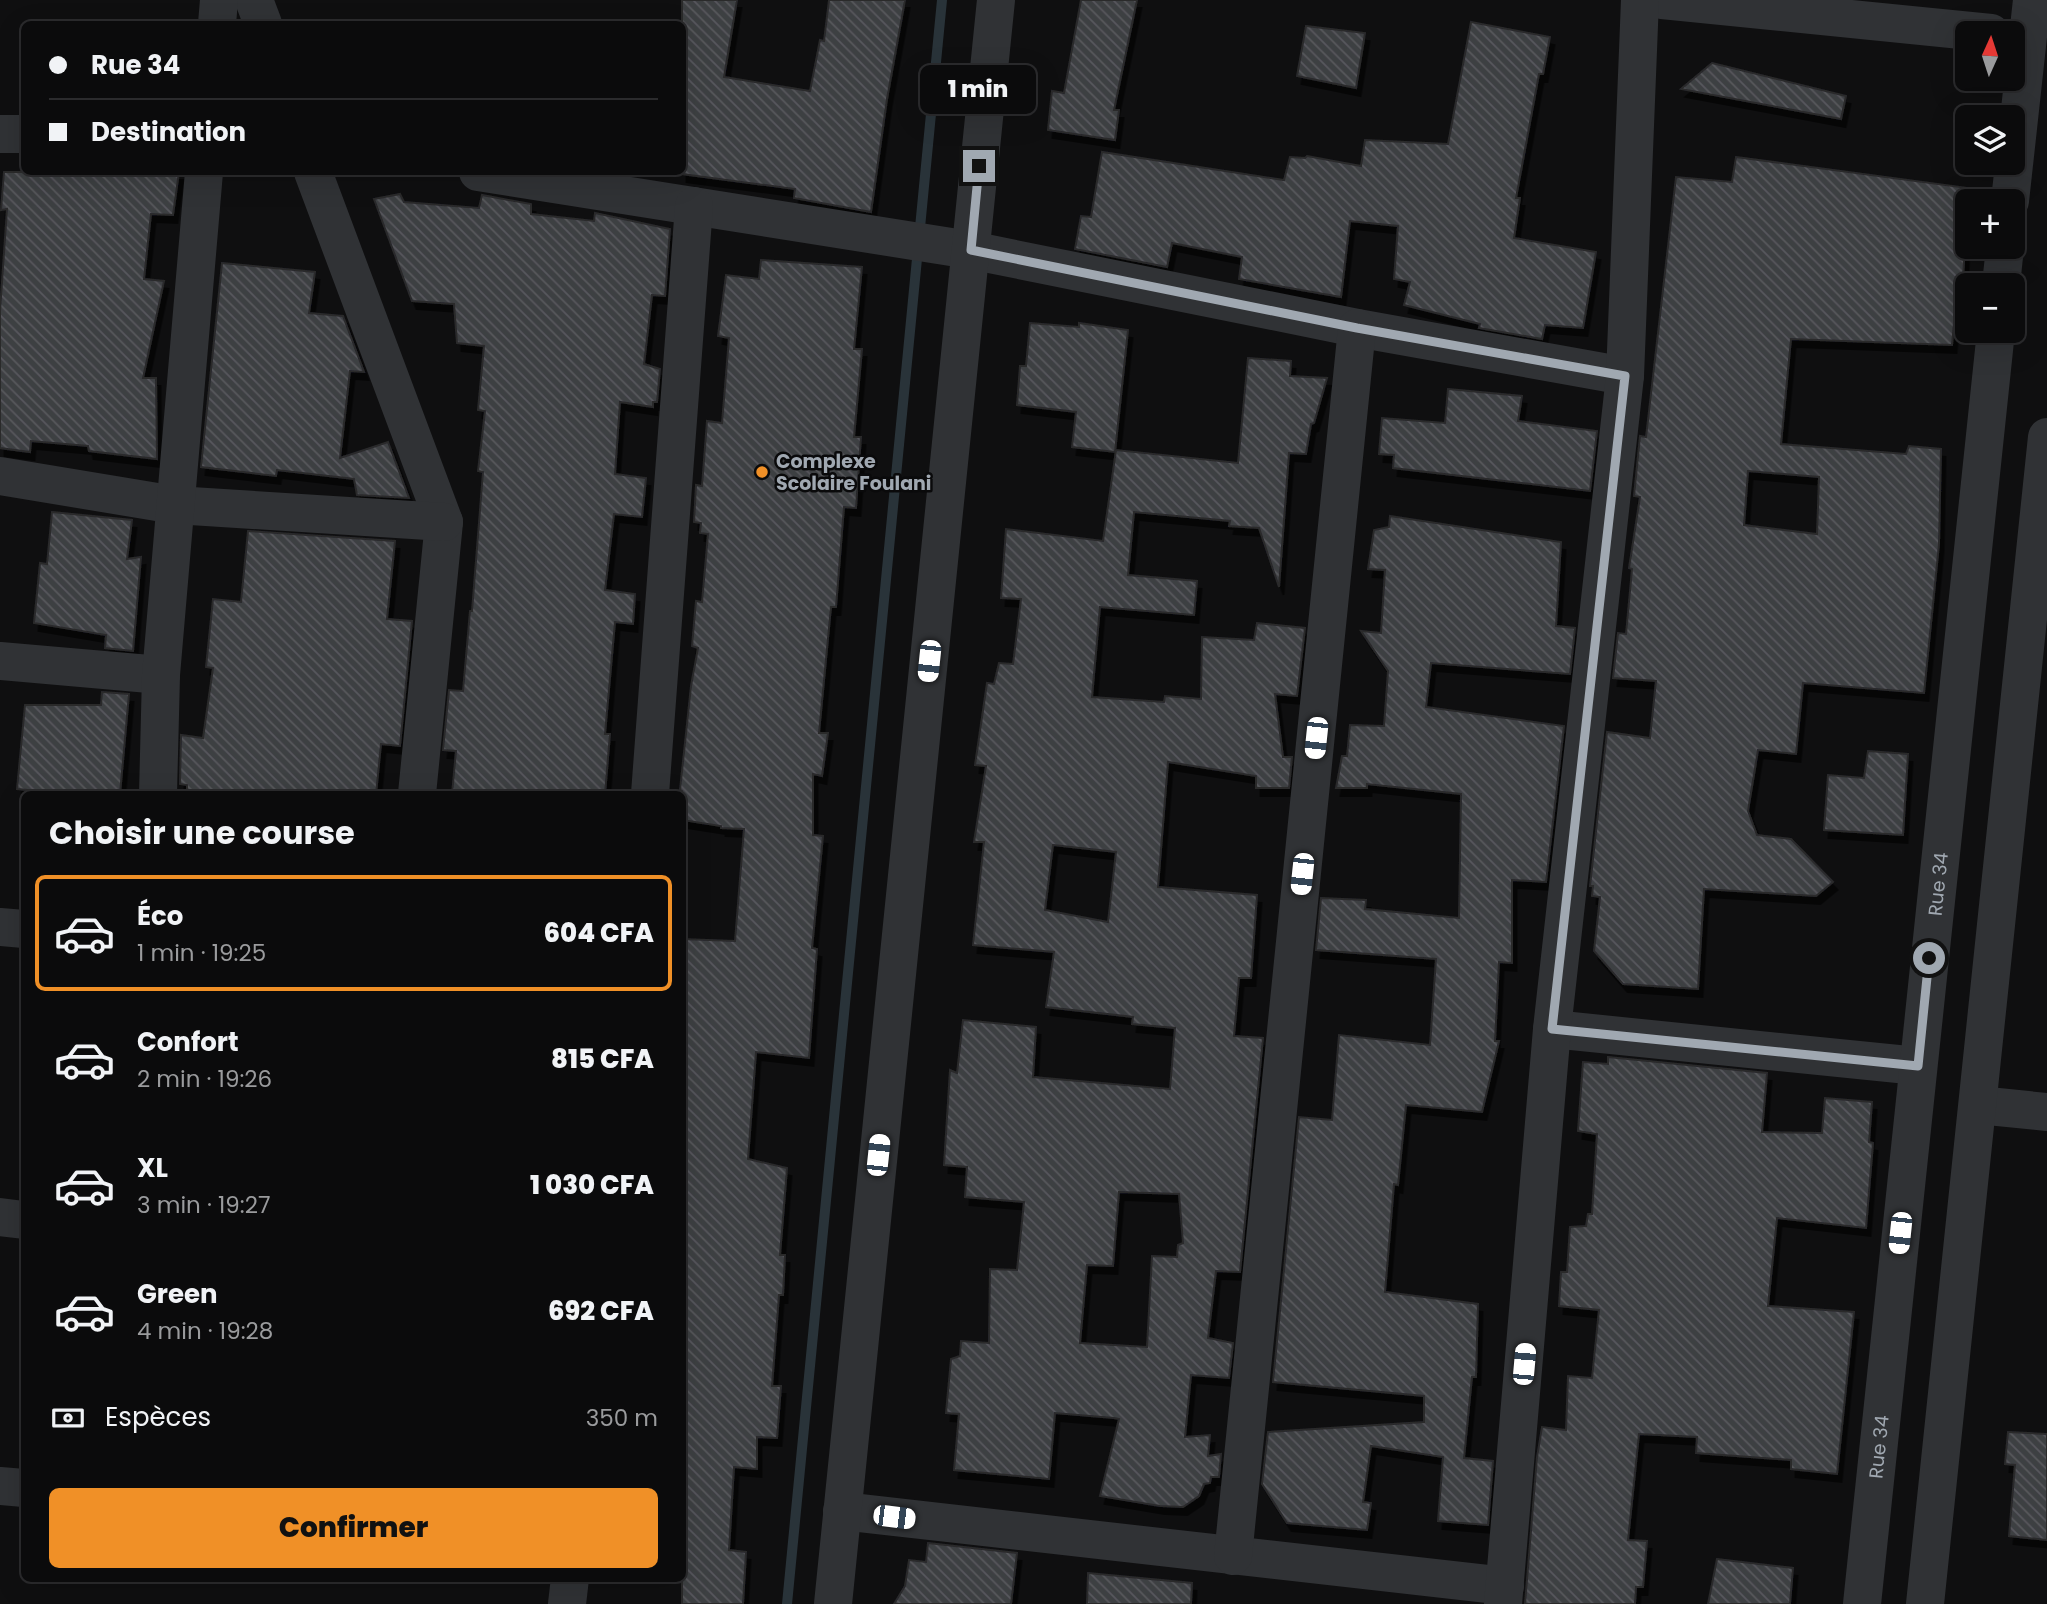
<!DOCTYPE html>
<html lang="fr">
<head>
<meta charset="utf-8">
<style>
	:root { --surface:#0b0b0c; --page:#141415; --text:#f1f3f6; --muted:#9a9b9d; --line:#2b2b2d; --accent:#f09027 }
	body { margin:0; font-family:Poppins,sans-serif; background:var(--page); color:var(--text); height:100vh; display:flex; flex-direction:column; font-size:26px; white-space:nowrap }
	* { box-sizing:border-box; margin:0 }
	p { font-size:23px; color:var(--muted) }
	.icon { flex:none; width:38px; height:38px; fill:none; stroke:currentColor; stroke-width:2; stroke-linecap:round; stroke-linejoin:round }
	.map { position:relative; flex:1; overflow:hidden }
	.sheet { position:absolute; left:21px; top:791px; width:665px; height:791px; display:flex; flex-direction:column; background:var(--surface); border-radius:10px; box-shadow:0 7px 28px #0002,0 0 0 2px var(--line) }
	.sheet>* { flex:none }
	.banner { position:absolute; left:21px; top:21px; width:665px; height:154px; border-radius:10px; box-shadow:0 7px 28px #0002,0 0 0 2px var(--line); display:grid; align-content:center; height:154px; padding:0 28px; background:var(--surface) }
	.needle { width:46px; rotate:3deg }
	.tools { position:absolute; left:1955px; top:21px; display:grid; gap:14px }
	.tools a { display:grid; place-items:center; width:70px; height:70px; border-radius:10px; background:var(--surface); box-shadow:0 7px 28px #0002,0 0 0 2px var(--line); font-size:35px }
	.end { position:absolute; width:32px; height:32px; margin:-16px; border:9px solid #a0a8b1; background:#111; box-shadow:0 0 0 4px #111 }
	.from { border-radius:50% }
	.bubble { position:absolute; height:49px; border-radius:10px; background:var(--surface); box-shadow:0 7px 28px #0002,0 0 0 2px var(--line); font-size:23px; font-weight:800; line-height:49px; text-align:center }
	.car { position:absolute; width:21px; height:42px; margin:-21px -10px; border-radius:9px; box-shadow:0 0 5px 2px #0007; background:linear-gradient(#fff 24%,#345 0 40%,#fff 0 76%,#345 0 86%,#fff 0) }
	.banner b { display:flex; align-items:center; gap:24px; height:66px; font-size:26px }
	.banner b+b { border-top:2px solid var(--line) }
	.banner i { width:18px; height:18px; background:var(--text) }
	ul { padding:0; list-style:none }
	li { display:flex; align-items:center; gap:21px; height:116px; margin:0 14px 10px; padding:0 14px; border:4px solid transparent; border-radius:10px }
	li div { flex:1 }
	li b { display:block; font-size:26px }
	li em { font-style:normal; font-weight:800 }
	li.on { border-color:var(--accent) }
	li>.icon { width:63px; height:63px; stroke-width:1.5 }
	h2 { padding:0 28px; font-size:32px; line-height:84px }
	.pay { display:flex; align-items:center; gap:18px; height:77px; padding:0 28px; font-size:26px }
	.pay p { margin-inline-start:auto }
	.action { display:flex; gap:14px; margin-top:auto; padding:14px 28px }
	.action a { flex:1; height:80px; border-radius:10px; background:var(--accent); color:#111; font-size:28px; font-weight:800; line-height:80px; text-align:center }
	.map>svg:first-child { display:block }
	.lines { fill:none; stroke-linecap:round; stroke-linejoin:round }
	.stream { stroke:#293339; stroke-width:10 }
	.building { fill:url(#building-back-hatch); stroke:#29292c; stroke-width:2; fill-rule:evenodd; filter:url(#shadow) }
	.minor { stroke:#303235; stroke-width:38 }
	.route { stroke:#a0a8b1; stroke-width:9 }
	.poi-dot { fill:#f09027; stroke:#0a0a0b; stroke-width:2.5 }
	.labels { text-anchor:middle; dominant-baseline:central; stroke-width:5; stroke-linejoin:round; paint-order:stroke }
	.poi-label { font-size:19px; font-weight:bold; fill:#a0a8b1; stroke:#0a0a0b; text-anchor:start }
	.street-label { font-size:19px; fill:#a0a8b1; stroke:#0a0a0b }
</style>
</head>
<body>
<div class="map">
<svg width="2047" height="1604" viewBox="0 0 2047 1604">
	<defs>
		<pattern id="building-back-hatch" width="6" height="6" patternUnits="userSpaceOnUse" patternTransform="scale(1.75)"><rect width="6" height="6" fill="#3e3f43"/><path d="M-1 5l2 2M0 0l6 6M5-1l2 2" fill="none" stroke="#57585c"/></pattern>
		<filter id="shadow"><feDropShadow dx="4.5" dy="8" stdDeviation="0" flood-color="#0009"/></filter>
	</defs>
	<rect width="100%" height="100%" fill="#0f0f10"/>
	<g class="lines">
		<!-- stream -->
		<path class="stream" d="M 787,1604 L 942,0"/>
	</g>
	<!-- building -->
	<g class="building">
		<path d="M 682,0 L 737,0 L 724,77 L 810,91 L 820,40 L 824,41 L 829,0 L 905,0 L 887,99 L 871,212 L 794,198 L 795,189 L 682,174 Z"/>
		<path d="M 1081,0 L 1137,0 L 1114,110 L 1119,110 L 1115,140 L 1048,130 L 1052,91 L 1064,93 Z"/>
		<path d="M 1471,22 L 1550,37 L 1543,74 L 1539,74 L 1516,198 L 1520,198 L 1514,238 L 1596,252 L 1583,328 L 1545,325 L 1542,339 L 1479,328 L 1480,324 L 1404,305 L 1410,282 L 1394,279 L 1398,226 L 1350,221 L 1341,297 L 1239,279 L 1242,257 L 1172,243 L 1167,267 L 1075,249 L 1081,216 L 1091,217 L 1102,152 L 1284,180 L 1290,157 L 1305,158 L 1307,156 L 1361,166 L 1365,140 L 1448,144 Z"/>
		<path d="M 1306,26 L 1365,33 L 1356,88 L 1297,76 Z"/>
		<path d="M 1712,63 L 1846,96 L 1841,119 L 1681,89 Z"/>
		<path d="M 1736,157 L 1968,188 L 1963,280 L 1958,280 L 1952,345 L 1791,339 L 1781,444 L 1906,454 L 1909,446 L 1941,449 L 1939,544 L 1924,693 L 1803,683 L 1796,754 L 1758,750 L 1748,811 L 1757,835 L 1791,839 L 1833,882 L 1816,896 L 1704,889 L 1698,989 L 1623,984 L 1594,951 L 1600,897 L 1592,896 L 1593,886 L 1590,886 L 1607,732 L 1650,738 L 1656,681 L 1613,678 L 1618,633 L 1626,634 L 1632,569 L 1629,568 L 1640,497 L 1634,496 L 1640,436 L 1646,437 L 1676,177 L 1732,182 ZM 1748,471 L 1819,477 L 1817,534 L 1744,525 Z"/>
		<path d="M 4,172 L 179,172 L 173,215 L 151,214 L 144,279 L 164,281 L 143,378 L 156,378 L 157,459 L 89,451 L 88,446 L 31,441 L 30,452 L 0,448 L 0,311 L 7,209 L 1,210 Z"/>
		<path d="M 400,194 L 404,202 L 479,208 L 482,195 L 531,204 L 531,214 L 594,221 L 595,213 L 670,229 L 665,296 L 652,295 L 644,364 L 660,369 L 657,402 L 653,402 L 653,407 L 620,402 L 615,474 L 646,478 L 642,517 L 614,514 L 605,590 L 635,594 L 633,624 L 615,622 L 605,734 L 610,734 L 605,794 L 452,794 L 456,751 L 443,750 L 449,690 L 463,691 L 470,611 L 472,611 L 483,472 L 478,471 L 485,411 L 478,410 L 484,346 L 457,343 L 454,304 L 412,301 L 374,199 Z"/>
		<path d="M 761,260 L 862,267 L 854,349 L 862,349 L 854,437 L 861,437 L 856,508 L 844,507 L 836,607 L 831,607 L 819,733 L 828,733 L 822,776 L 813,774 L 813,835 L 823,836 L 812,948 L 817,949 L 809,1058 L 756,1052 L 748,1159 L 787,1168 L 780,1255 L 785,1255 L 783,1295 L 779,1295 L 772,1386 L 781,1386 L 777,1438 L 757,1437 L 757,1469 L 734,1467 L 729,1550 L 746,1552 L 743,1604 L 682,1604 L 682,939 L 735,941 L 744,829 L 721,828 L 721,826 L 682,820 L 682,791 L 680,790 L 691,686 L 698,648 L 692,646 L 696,601 L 702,602 L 708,534 L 700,533 L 701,523 L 694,522 L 696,485 L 702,486 L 707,421 L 722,423 L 729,338 L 718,336 L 726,275 L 759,279 Z"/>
		<path d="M 222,263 L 315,272 L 309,313 L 343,316 L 364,372 L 350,371 L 340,458 L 388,442 L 409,498 L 357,495 L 354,479 L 277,470 L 276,476 L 201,467 Z"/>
		<path d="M 1030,323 L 1079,327 L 1079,323 L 1128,330 L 1115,452 L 1072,447 L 1076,412 L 1017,405 L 1020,366 L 1026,366 Z"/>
		<path d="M 1248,358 L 1291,361 L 1290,376 L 1327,378 L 1314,423 L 1311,424 L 1306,454 L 1289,453 L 1279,587 L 1259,528 L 1229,526 L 1230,521 L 1134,512 L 1128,575 L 1197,581 L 1194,615 L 1100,607 L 1092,697 L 1164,702 L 1165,696 L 1201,699 L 1202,637 L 1254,640 L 1257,623 L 1305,628 L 1297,696 L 1275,694 L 1283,757 L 1292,757 L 1289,788 L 1256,788 L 1256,776 L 1168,762 L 1158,887 L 1257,895 L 1251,978 L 1239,978 L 1234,1036 L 1263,1038 L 1240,1272 L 1216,1271 L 1208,1338 L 1233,1343 L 1229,1378 L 1191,1375 L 1185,1437 L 1210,1435 L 1208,1456 L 1221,1454 L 1219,1477 L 1211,1477 L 1210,1483 L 1204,1484 L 1199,1496 L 1183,1507 L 1160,1506 L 1100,1496 L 1119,1419 L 1114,1418 L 1055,1413 L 1049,1479 L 954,1470 L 959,1414 L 946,1413 L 951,1359 L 960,1356 L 961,1341 L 989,1343 L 990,1269 L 1017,1270 L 1024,1202 L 965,1197 L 967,1167 L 944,1165 L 950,1070 L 957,1073 L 963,1020 L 1036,1027 L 1033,1077 L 1170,1089 L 1175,1028 L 1132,1024 L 1133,1017 L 1046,1007 L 1054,952 L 973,945 L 984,842 L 974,842 L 986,766 L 975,765 L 987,683 L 994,684 L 999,663 L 1013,664 L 1021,599 L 1001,598 L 1006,529 L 1103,541 L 1116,450 L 1238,463 ZM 1053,845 L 1116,852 L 1108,922 L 1045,910 ZM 1119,1192 L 1179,1194 L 1183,1243 L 1178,1245 L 1177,1257 L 1152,1256 L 1147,1347 L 1080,1343 L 1087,1265 L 1113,1266 Z"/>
		<path d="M 1448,389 L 1522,396 L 1518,421 L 1597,431 L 1590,491 L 1393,468 L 1394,455 L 1379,454 L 1382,418 L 1445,423 Z"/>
		<path d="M 52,512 L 132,520 L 127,559 L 141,557 L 133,651 L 105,648 L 106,635 L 34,623 L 40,563 L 47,564 Z"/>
		<path d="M 1390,516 L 1561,542 L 1556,626 L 1575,628 L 1570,674 L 1431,663 L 1426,707 L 1564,726 L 1546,882 L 1512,880 L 1512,963 L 1499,962 L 1495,1041 L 1499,1041 L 1482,1112 L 1406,1105 L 1398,1185 L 1394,1184 L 1385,1292 L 1478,1304 L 1476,1377 L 1472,1377 L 1464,1458 L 1493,1461 L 1488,1525 L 1438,1521 L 1443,1457 L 1371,1446 L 1363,1502 L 1371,1503 L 1367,1530 L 1287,1523 L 1262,1484 L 1268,1432 L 1424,1422 L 1424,1396 L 1273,1382 L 1299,1117 L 1332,1120 L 1339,1035 L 1430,1045 L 1436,959 L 1316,950 L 1321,898 L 1366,900 L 1365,909 L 1459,918 L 1461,794 L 1367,784 L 1367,788 L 1336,788 L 1342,756 L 1347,756 L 1350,725 L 1384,726 L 1388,671 L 1361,631 L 1381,633 L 1385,570 L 1368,569 L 1374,530 L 1389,527 Z"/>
		<path d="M 248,531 L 395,541 L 387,619 L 412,621 L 400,746 L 381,744 L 376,794 L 187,794 L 187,785 L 180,784 L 181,735 L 203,738 L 213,668 L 206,667 L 213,599 L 241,602 Z"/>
		<path d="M 102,692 L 129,694 L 120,794 L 71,794 L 17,789 L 25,705 L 101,705 Z"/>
		<path d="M 1868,751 L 1908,754 L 1903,835 L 1824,830 L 1828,775 L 1864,778 Z"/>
		<path d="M 1608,1057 L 1767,1073 L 1762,1132 L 1822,1133 L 1825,1098 L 1872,1102 L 1869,1142 L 1873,1143 L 1866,1228 L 1777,1218 L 1768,1306 L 1854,1312 L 1837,1474 L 1791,1469 L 1791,1460 L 1696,1453 L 1697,1437 L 1639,1434 L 1628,1540 L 1647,1541 L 1643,1587 L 1636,1587 L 1635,1604 L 1525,1604 L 1537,1457 L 1542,1427 L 1566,1430 L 1568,1376 L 1592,1378 L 1599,1310 L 1559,1306 L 1561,1272 L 1567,1272 L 1570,1227 L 1586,1226 L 1588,1214 L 1592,1214 L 1597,1134 L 1578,1131 L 1583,1062 L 1608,1064 Z"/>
		<path d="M 2008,1432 L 2047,1434 L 2047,1540 L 2009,1536 L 2015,1465 L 2005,1464 Z"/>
		<path d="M 928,1543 L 1017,1553 L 1011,1604 L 894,1604 L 905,1586 L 909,1560 L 926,1562 Z"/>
		<path d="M 1717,1559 L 1793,1568 L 1790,1604 L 1708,1604 Z"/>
		<path d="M 1088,1573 L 1192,1583 L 1191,1604 L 1087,1604 Z"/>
	</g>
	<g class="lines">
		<!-- minor -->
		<g class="minor">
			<path d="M 254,0 L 263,24"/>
			<path d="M 1662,0 L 1991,33"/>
			<path d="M 217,24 L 219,0"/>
			<path d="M 0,134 L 24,134"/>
			<path d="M 313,172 L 444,522 L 417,794"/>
			<path d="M 478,172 L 970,250 L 1357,328 L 1625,376"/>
			<path d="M 2010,201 L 2032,0"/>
			<path d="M 2001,285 L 2005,247"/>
			<path d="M 0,476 L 175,505 L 444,522"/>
			<path d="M 0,661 L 161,675"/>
			<path d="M 158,794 L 161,675 L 204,172"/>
			<path d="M 650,794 L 694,206"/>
			<path d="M 0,927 L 24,929"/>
			<path d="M 1552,1029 L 1918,1066"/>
			<path d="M 1978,1105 L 2047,1112"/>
			<path d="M 0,1217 L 24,1220"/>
			<path d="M 0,1486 L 24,1488"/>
			<path d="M 842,1511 L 1505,1586"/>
			<path d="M 1233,1556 L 1357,328"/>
			<path d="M 567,1604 L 570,1578"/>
			<path d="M 833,1604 L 996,0"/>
			<path d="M 1503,1604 L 1552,1029 L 1625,376 L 1640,0"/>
			<path id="s1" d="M 1862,1604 L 1996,331"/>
			<path d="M 1925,1604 L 2047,437"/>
		</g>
	</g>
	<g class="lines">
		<!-- route -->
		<path class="route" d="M 979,166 L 971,250 L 1357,328 L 1625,376 L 1552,1029 L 1918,1066 L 1929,958"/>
	</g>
	<!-- markers -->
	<circle class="poi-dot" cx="762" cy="472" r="7"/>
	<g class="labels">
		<!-- poi labels -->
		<g class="poi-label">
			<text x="776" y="461">Complexe<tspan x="776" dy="22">Scolaire Foulani</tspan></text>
		</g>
		<!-- street labels -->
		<g class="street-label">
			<text stroke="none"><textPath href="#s1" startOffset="724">Rue 34</textPath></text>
			<text stroke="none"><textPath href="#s1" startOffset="158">Rue 34</textPath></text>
		</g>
	</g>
</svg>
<div class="tools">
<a><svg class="needle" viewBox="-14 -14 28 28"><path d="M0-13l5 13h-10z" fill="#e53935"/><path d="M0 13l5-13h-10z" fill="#9a9b9d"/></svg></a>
<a><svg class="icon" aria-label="layers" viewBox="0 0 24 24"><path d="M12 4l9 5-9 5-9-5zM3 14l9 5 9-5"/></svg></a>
<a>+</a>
<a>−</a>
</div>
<i class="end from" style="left:1929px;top:958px"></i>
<i class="end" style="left:979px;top:166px"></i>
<div class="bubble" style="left:920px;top:65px;width:116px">1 min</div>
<i class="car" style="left:929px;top:661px;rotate:186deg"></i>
<i class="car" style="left:1316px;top:738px;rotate:186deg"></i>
<i class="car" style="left:1302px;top:874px;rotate:186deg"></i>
<i class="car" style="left:878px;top:1155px;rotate:6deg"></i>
<i class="car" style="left:1900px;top:1233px;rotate:186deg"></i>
<i class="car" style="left:1524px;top:1364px;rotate:5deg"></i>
<i class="car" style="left:894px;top:1517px;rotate:97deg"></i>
<div class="banner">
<b><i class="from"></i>Rue 34</b>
<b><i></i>Destination</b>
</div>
<section class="sheet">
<h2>Choisir une course</h2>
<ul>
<li class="on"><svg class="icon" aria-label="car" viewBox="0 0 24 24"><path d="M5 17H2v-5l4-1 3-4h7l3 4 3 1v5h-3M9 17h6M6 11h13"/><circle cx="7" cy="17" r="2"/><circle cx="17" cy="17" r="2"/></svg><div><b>Éco</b><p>1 min · 19:25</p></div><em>604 CFA</em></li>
<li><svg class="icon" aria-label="car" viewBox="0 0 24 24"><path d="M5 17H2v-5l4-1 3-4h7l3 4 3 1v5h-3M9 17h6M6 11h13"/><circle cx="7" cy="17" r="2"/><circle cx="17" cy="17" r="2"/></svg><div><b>Confort</b><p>2 min · 19:26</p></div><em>815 CFA</em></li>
<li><svg class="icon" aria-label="car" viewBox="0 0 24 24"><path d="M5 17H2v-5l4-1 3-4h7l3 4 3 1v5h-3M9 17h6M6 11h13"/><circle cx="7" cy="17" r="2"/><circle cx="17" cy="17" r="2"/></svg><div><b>XL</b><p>3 min · 19:27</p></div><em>1 030 CFA</em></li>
<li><svg class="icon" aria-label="car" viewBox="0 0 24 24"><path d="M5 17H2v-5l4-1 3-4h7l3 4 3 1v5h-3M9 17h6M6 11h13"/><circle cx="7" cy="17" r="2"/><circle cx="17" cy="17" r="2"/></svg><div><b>Green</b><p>4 min · 19:28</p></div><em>692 CFA</em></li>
</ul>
<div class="pay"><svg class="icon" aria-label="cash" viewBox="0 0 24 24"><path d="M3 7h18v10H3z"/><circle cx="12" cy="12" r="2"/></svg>Espèces<p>350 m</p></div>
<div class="action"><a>Confirmer</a></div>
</section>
</div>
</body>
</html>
